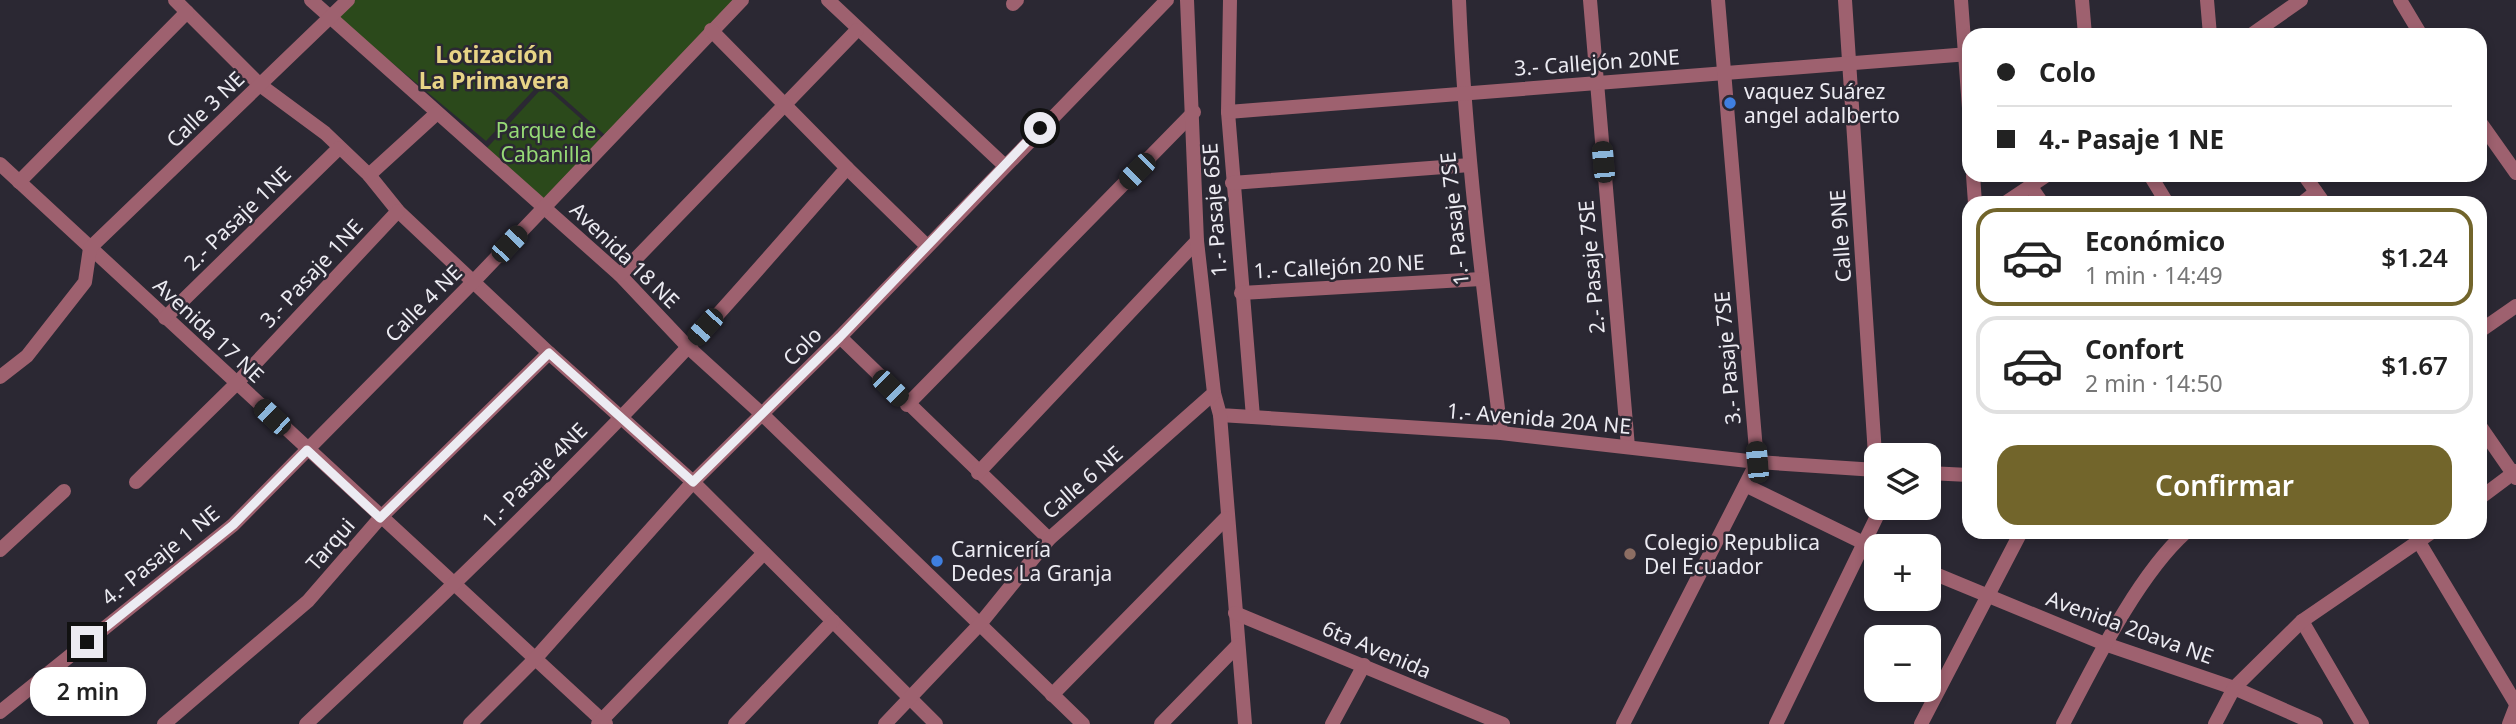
<!DOCTYPE html>
<html lang="es">
<head>
<meta charset="utf-8">
<style>
	:root { --surface:#fff; --page:#f2f2f2; --text:#222; --muted:#767676; --line:#e0e0e0; --accent:#72652b }
	body { margin:0; font-family:"Noto Sans",sans-serif; background:var(--page); color:var(--text); height:100vh; display:flex; flex-direction:column; font-size:26px; white-space:nowrap }
	* { box-sizing:border-box; margin:0 }
	p { font-size:23px; color:var(--muted) }
	.icon { flex:none; width:38px; height:38px; fill:none; stroke:currentColor; stroke-width:2; stroke-linecap:round; stroke-linejoin:round }
	.map { position:relative; flex:1; overflow:hidden }
	.panel { position:absolute; left:1962px; top:196px; width:525px; height:343px; display:flex; flex-direction:column; background:var(--surface); border-radius:21px; box-shadow:0 4px 10px #0003 }
	.panel>* { flex:none }
	.top-card { position:absolute; left:1962px; top:28px; width:525px; height:154px; border-radius:21px; box-shadow:0 4px 10px #0003; display:grid; align-content:center; height:154px; padding:0 35px; background:var(--surface) }
	.fabs { position:absolute; left:1864px; top:443px; display:grid; gap:14px }
	.fabs a { display:grid; place-items:center; width:77px; height:77px; border-radius:14px; background:var(--surface); box-shadow:0 4px 10px #0003; font-size:35px }
	.end { position:absolute; width:32px; height:32px; margin:-16px; border:9px solid #ecebf2; background:#111; box-shadow:0 0 0 4px #111 }
	.from { border-radius:50% }
	.bubble { position:absolute; height:49px; border-radius:21px; background:var(--surface); box-shadow:0 4px 10px #0003; font-size:23px; font-weight:600; line-height:49px; text-align:center }
	.car { position:absolute; width:21px; height:42px; margin:-21px -10px; border-radius:9px; box-shadow:0 0 5px 2px #0007; background:linear-gradient(#222 24%,#8ab4d8 0 40%,#222 0 76%,#8ab4d8 0 86%,#222 0) }
	.top-card b { display:flex; align-items:center; gap:24px; height:66px; font-size:26px }
	.top-card b+b { border-top:2px solid var(--line) }
	.top-card i { width:18px; height:18px; background:var(--text) }
	ul { padding:12px 0 0; list-style:none }
	li { display:flex; align-items:center; gap:21px; height:98px; margin:0 14px 10px; padding:0 21px; border:4px solid var(--line); border-radius:21px }
	li div { flex:1 }
	li b { display:block; font-size:26px }
	li em { font-style:normal; font-weight:600 }
	li.current { border-color:var(--accent) }
	li>.icon { width:63px; height:63px; stroke-width:1.5 }
	.primary-button { display:flex; gap:14px; margin-top:auto; padding:14px 35px }
	.primary-button a { flex:1; height:80px; border-radius:21px; background:var(--accent); color:#fff; font-size:28px; font-weight:600; line-height:80px; text-align:center }
	.map>svg:first-child { display:block }
	.green { fill:#2b491b }
	.lines { fill:none; stroke-linecap:round; stroke-linejoin:round }
	.minor { stroke:#9e616f; stroke-width:14 }
	.route { stroke:#ecebf2; stroke-width:9 }
	.shop-dot { fill:#3f7fe0; stroke:#2b2833; stroke-width:2.5 }
	.education-dot { fill:#8d6e63; stroke:#2b2833; stroke-width:2.5 }
	.labels { text-anchor:middle; dominant-baseline:central; stroke-width:5; stroke-linejoin:round; paint-order:stroke }
	.street-label { font-size:21px; fill:#ecebf2; stroke:#2b2833 }
	.poi-label { font-size:21px; fill:#ecebf2; stroke:#2b2833; text-anchor:start }
	.park-label { font-size:21px; fill:#96da76; stroke:#2b2833 }
	.neighbourhood-label { font-size:23px; font-weight:bold; fill:#e8d486; stroke:#2b2833 }
</style>
</head>
<body>
<div class="map">
<svg width="2516" height="724" viewBox="0 0 2516 724">
	<rect width="100%" height="100%" fill="#2b2833"/>
	<!-- green -->
	<g class="green">
		<path d="M 355,0 L 745,0 L 605,135 L 543,80 L 486,141 L 338,18 Z"/>
		<path d="M 544,86 L 605,140 L 543,200 L 485,150 Z"/>
	</g>
	<g class="lines">
		<!-- minor -->
		<g class="minor">
			<path d="M 175,0 L 260,85 L 325,133 L 369,175 L 398,211 L 549,353 L 693,482 L 936,724"/>
			<path d="M 311,0 L 620,275 L 688,347 L 763,415 L 1083,724"/>
			<path d="M 828,0 L 1004,165"/>
			<path d="M 1230,0 L 1228,112 L 1253,417"/>
			<path d="M 1459,0 C 1465,145 1483,289 1501,433"/>
			<path d="M 1590,0 L 1628,447"/>
			<path d="M 1845,0 L 1876,470"/>
			<path d="M 1961,0 L 1969,108"/>
			<path d="M 2082,0 L 2085,35"/>
			<path d="M 2207,0 L 2210,35"/>
			<path d="M 2400,0 L 2421,35"/>
			<path d="M 1013,4 L 1017,0"/>
			<path d="M 2251,35 L 2301,0"/>
			<path d="M 1228,112 L 1969,54"/>
			<path d="M 2480,122 L 2516,173"/>
			<path d="M 0,164 L 606,724"/>
			<path d="M 847,168 L 927,246"/>
			<path d="M 369,175 L 437,113"/>
			<path d="M 1973,175 L 1975,203"/>
			<path d="M 2150,175 L 2167,203"/>
			<path d="M 2304,175 L 2324,203"/>
			<path d="M 19,182 L 187,12"/>
			<path d="M 1232,183 L 1470,165"/>
			<path d="M 2031,187 L 2042,203"/>
			<path d="M 2005,203 L 2047,175"/>
			<path d="M 2302,203 L 2316,192"/>
			<path d="M 620,275 L 857,30"/>
			<path d="M 1241,293 L 1481,279"/>
			<path d="M 165,318 L 339,148"/>
			<path d="M 2480,331 L 2516,306"/>
			<path d="M 840,337 L 1049,539"/>
			<path d="M 0,377 L 27,356 L 85,282 L 90,248 L 348,0"/>
			<path d="M 1214,393 L 1220,415 L 1501,433 L 1757,462 L 1876,470"/>
			<path d="M 907,405 L 1194,112"/>
			<path d="M 1220,415 L 1245,724"/>
			<path d="M 2480,426 L 2516,478"/>
			<path d="M 978,473 L 1197,241"/>
			<path d="M 1928,473 L 1969,475"/>
			<path d="M 136,482 L 236,384 L 398,211"/>
			<path d="M 1747,486 L 1876,549"/>
			<path d="M 2480,498 L 2516,471"/>
			<path d="M 2419,542 L 2516,704"/>
			<path d="M 0,550 L 64,491"/>
			<path d="M 1928,571 L 2105,644 L 2234,688 L 2316,724"/>
			<path d="M 1235,613 L 1503,724"/>
			<path d="M 2302,621 L 2362,724"/>
			<path d="M 1052,695 L 1226,518"/>
			<path d="M 0,712 L 233,525 L 474,281 L 742,0"/>
			<path d="M 164,724 L 308,601 L 380,518 L 549,353"/>
			<path d="M 306,724 C 437,602 566,478 688,347 C 742,289 794,228 847,168 L 711,30"/>
			<path d="M 470,724 L 534,660 L 693,482 L 840,337 L 1167,0"/>
			<path d="M 598,724 L 764,553"/>
			<path d="M 735,724 L 833,621"/>
			<path d="M 885,724 L 980,624 L 1049,539 L 1214,393 L 1197,241 L 1187,0"/>
			<path d="M 1161,724 L 1238,645"/>
			<path d="M 1332,724 L 1364,665"/>
			<path d="M 1623,724 L 1757,462 L 1718,0"/>
			<path d="M 1776,724 L 1881,508"/>
			<path d="M 1921,724 L 2021,532"/>
			<path d="M 2063,724 C 2094,665 2137,576 2186,532"/>
			<path d="M 2215,724 L 2234,688 L 2302,621 L 2432,532"/>
			<path d="M 2509,724 L 2516,706"/>
		</g>
	</g>
	<g class="lines">
		<!-- route -->
		<path class="route" d="M 87,642 L 233,525 L 307,450 L 380,518 L 549,353 L 693,482 L 840,337 L 1040,128"/>
	</g>
	<!-- markers -->
	<g class="shop-dot">
		<circle cx="1730" cy="103" r="7"/>
		<circle cx="937" cy="561" r="7"/>
	</g>
	<circle class="education-dot" cx="1630" cy="554" r="7"/>
	<g class="labels">
		<!-- street labels -->
		<g class="street-label">
			<text transform="translate(1597 62) rotate(-4)">3.- Callejón 20NE</text>
			<text transform="translate(205 109) rotate(-44)">Calle 3 NE</text>
			<text transform="translate(1214 210) rotate(-94)">1.- Pasaje 6SE</text>
			<text transform="translate(237 218) rotate(-44)">2.- Pasaje 1NE</text>
			<text transform="translate(1454 219) rotate(-96)">1.- Pasaje 7SE</text>
			<text transform="translate(1840 236) rotate(-94)">Calle 9NE</text>
			<text transform="translate(625 255) rotate(44)">Avenida 18 NE</text>
			<text transform="translate(1339 266) rotate(-3)">1.- Callejón 20 NE</text>
			<text transform="translate(1591 267) rotate(-95)">2.- Pasaje 7SE</text>
			<text transform="translate(311 273) rotate(-47)">3.- Pasaje 1NE</text>
			<text transform="translate(423 303) rotate(-45)">Calle 4 NE</text>
			<text transform="translate(209 330) rotate(43)">Avenida 17 NE</text>
			<text transform="translate(802 346) rotate(-45)">Colo</text>
			<text transform="translate(1727 358) rotate(-95)">3.- Pasaje 7SE</text>
			<text transform="translate(1539 418) rotate(5)">1.- Avenida 20A NE</text>
			<text transform="translate(534 475) rotate(-45)">1.- Pasaje 4NE</text>
			<text transform="translate(1082 482) rotate(-41)">Calle 6 NE</text>
			<text transform="translate(330 544) rotate(-49)">Tarqui</text>
			<text transform="translate(160 555) rotate(-39)">4.- Pasaje 1 NE</text>
			<text transform="translate(2130 627) rotate(20)">Avenida 20ava NE</text>
			<text transform="translate(1377 649) rotate(23)">6ta Avenida</text>
		</g>
		<!-- poi labels -->
		<g class="poi-label">
			<text x="1744" y="91">vaquez Suárez<tspan x="1744" dy="24">angel adalberto</tspan></text>
			<text x="1644" y="542">Colegio Republica<tspan x="1644" dy="24">Del Ecuador</tspan></text>
			<text x="951" y="549">Carnicería<tspan x="951" dy="24">Dedes La Granja</tspan></text>
		</g>
		<!-- park labels -->
		<g class="park-label">
			<text x="546" y="130">Parque de<tspan x="546" dy="24">Cabanilla</tspan></text>
		</g>
		<!-- neighbourhood labels -->
		<g class="neighbourhood-label">
			<text x="494" y="54">Lotización<tspan x="494" dy="26">La Primavera</tspan></text>
		</g>
	</g>
</svg>
<div class="fabs">
<a><svg class="icon" aria-label="layers" viewBox="0 0 24 24"><path d="M12 4l9 5-9 5-9-5zM3 14l9 5 9-5"/></svg></a>
<a>+</a>
<a>−</a>
</div>
<i class="end from" style="left:1040px;top:128px"></i>
<i class="end" style="left:87px;top:642px"></i>
<div class="bubble" style="left:30px;top:667px;width:116px">2 min</div>
<i class="car" style="left:1603px;top:162px;rotate:355deg"></i>
<i class="car" style="left:1137px;top:171px;rotate:225deg"></i>
<i class="car" style="left:509px;top:244px;rotate:43deg"></i>
<i class="car" style="left:705px;top:327px;rotate:222deg"></i>
<i class="car" style="left:890px;top:388px;rotate:135deg"></i>
<i class="car" style="left:272px;top:417px;rotate:313deg"></i>
<i class="car" style="left:1757px;top:462px;rotate:355deg"></i>
<div class="top-card">
<b><i class="from"></i>Colo</b>
<b><i></i>4.- Pasaje 1 NE</b>
</div>
<section class="panel">
<ul>
<li class="current"><svg class="icon" aria-label="car" viewBox="0 0 24 24"><path d="M5 17H2v-5l4-1 3-4h7l3 4 3 1v5h-3M9 17h6M6 11h13"/><circle cx="7" cy="17" r="2"/><circle cx="17" cy="17" r="2"/></svg><div><b>Económico</b><p>1 min · 14:49</p></div><em>$1.24</em></li>
<li><svg class="icon" aria-label="car" viewBox="0 0 24 24"><path d="M5 17H2v-5l4-1 3-4h7l3 4 3 1v5h-3M9 17h6M6 11h13"/><circle cx="7" cy="17" r="2"/><circle cx="17" cy="17" r="2"/></svg><div><b>Confort</b><p>2 min · 14:50</p></div><em>$1.67</em></li>
</ul>
<div class="primary-button"><a>Confirmar</a></div>
</section>
</div>
</body>
</html>
